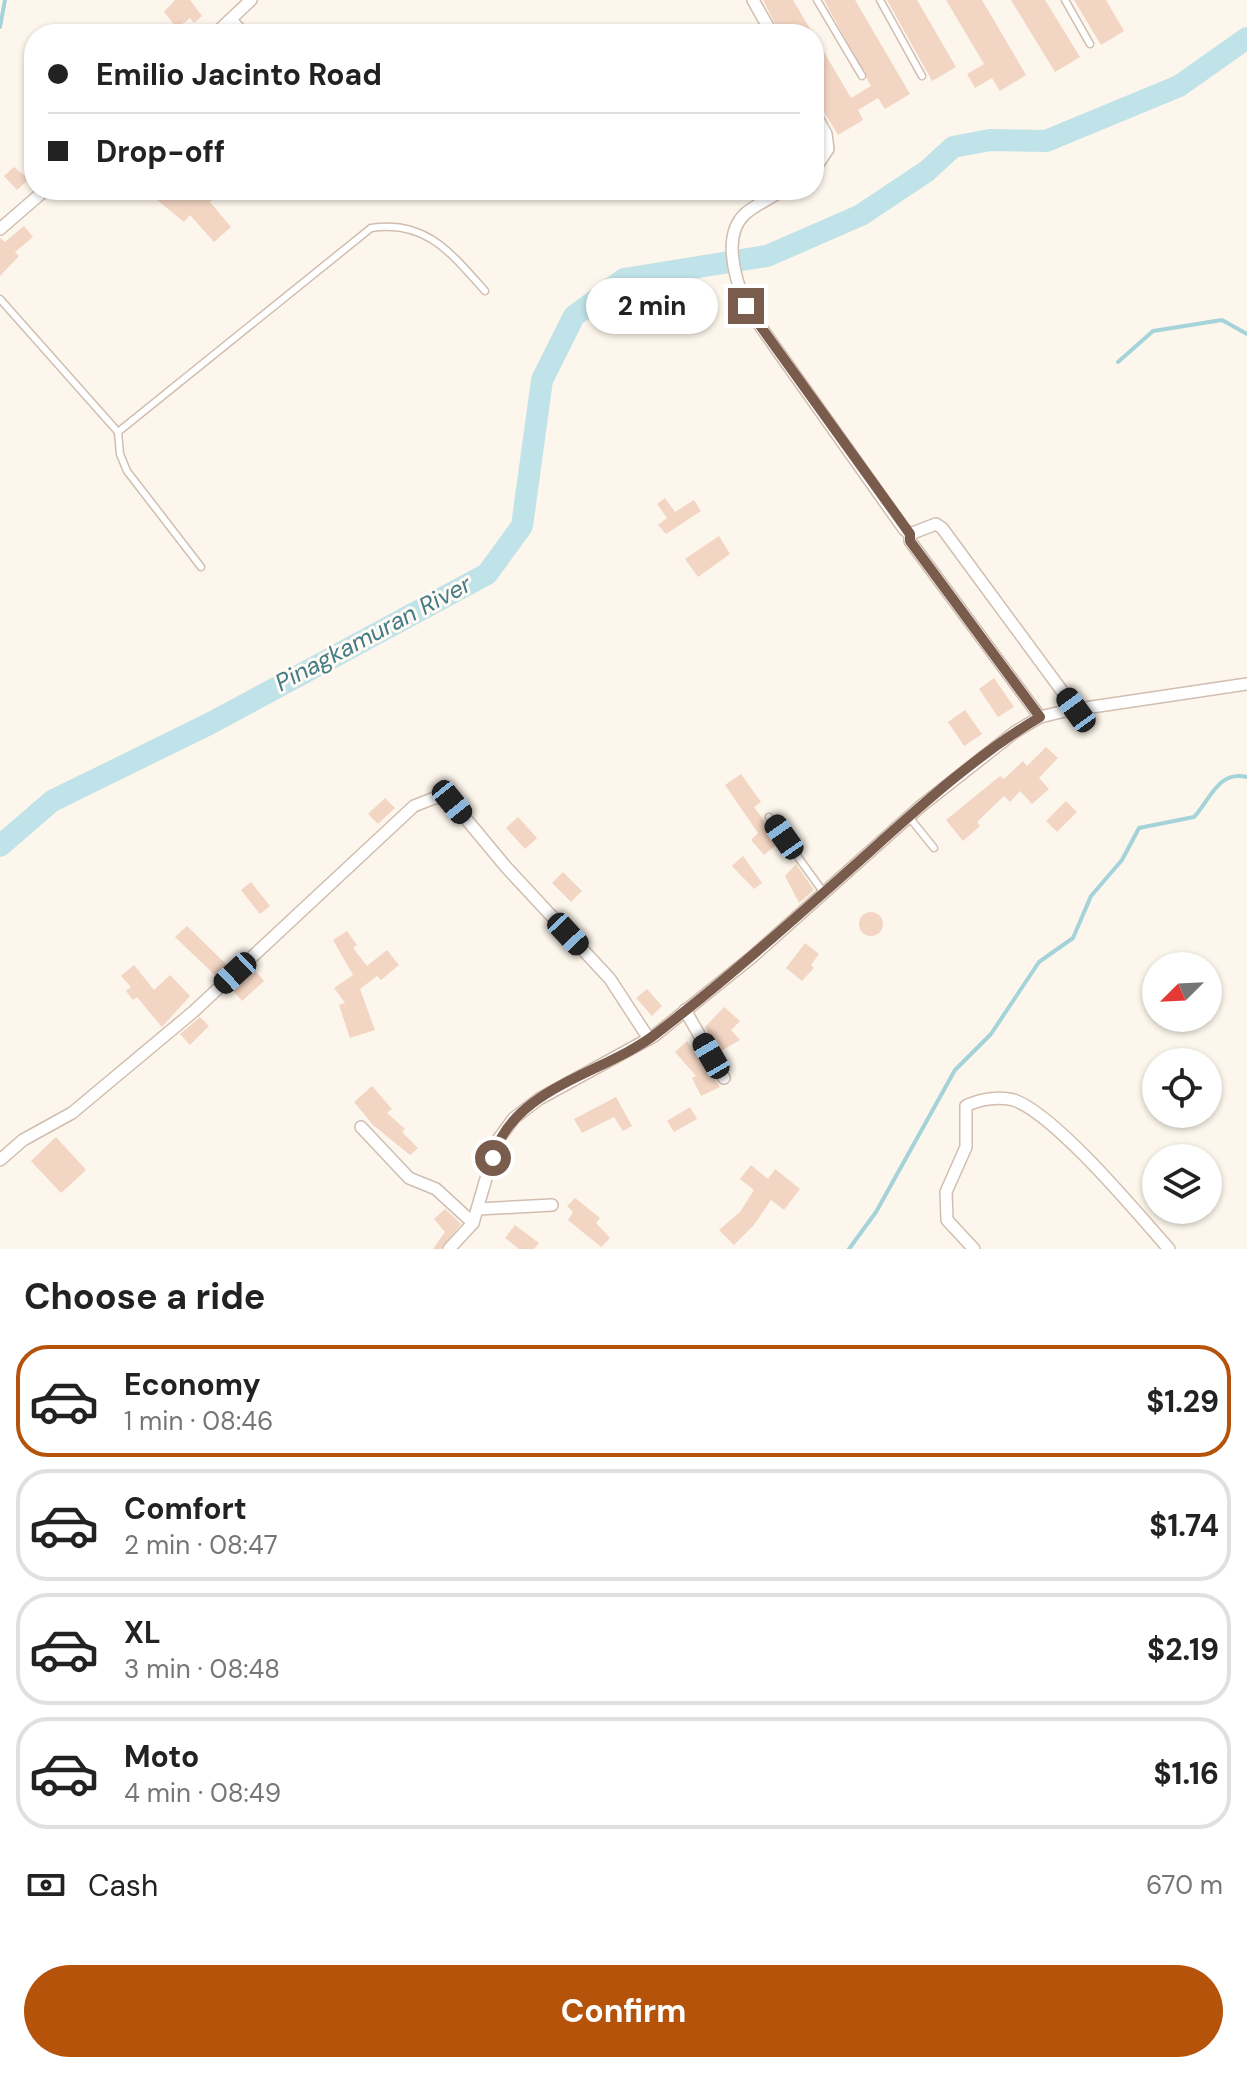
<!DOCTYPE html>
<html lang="en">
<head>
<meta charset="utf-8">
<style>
	:root { --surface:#fff; --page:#f2f2f2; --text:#222; --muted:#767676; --line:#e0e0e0; --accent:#b45309 }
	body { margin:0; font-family:"DM Sans",sans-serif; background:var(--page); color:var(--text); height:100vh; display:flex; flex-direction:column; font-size:30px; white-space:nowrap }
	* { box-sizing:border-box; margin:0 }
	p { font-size:26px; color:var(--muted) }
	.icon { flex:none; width:44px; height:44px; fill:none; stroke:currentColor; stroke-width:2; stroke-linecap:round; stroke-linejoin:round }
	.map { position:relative; height:1249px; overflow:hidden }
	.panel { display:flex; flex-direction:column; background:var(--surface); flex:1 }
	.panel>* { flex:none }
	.top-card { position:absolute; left:24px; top:24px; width:800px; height:176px; border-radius:32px; box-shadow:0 2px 6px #0004; display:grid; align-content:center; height:176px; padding:0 24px; background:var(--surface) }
	.needle { width:52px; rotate:246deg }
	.controls { position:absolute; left:1142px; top:952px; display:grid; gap:16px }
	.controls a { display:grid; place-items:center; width:80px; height:80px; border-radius:50%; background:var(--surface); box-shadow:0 2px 6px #0004; font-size:40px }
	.end { position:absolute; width:36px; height:36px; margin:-18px; border:10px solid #7a5c4d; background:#fff; box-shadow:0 0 0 4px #fff }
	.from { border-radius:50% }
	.bubble { position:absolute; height:56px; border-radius:28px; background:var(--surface); box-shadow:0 2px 6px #0004; font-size:26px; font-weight:700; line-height:56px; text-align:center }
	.car { position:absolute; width:24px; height:48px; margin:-24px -12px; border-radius:10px; box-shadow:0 0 6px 2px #0007; background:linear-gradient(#222 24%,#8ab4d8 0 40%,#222 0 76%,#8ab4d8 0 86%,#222 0) }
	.top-card b { display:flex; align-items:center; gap:28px; height:76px; font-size:30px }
	.top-card b+b { border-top:2px solid var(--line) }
	.top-card i { width:20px; height:20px; background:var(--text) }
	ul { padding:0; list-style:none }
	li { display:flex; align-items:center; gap:24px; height:112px; margin:0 16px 12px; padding:0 8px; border:4px solid var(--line); border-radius:32px }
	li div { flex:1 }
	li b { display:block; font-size:30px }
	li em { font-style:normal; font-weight:700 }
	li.selected { border-color:var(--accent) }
	li>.icon { width:72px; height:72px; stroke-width:1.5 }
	h2 { padding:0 24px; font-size:36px; line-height:96px }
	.pay { display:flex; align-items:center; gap:20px; height:88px; padding:0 24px; font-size:30px }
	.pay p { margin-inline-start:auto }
	.primary-button { display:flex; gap:16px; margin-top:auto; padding:16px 24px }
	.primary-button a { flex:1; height:92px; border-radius:48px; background:var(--accent); color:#fff; font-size:32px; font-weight:700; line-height:92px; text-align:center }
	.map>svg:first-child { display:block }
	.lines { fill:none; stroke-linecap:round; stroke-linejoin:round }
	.stream { stroke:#a5d3da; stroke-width:4 }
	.river { stroke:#bfe3e8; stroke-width:22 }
	.building { fill:#f3d5c3 }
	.service-casing { stroke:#d1beb0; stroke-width:9 }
	.minor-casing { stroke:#d1beb0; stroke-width:14 }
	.service { stroke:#fff; stroke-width:6 }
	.minor { stroke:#fff; stroke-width:11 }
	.route { stroke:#7a5c4d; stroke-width:10 }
	.labels { text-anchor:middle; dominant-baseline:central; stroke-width:6; stroke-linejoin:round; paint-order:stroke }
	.water-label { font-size:24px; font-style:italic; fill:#437c86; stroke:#fffaf3 }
</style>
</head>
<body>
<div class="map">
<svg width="1247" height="1249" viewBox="0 0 1247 1249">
	<rect width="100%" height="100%" fill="#fdf6ec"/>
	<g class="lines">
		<!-- stream -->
		<g class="stream">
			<path d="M 0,27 L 5,0"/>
			<path d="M 1118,362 L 1153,331 L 1222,320 L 1247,334"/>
			<path d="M 849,1249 L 876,1212 L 955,1070 L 991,1034 L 1039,962 L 1073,938 L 1091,896 L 1122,860 L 1139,828 L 1194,817 C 1210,800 1218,770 1247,777"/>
		</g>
		<!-- river -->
		<path class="river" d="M 0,846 L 52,801 L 209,724 L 487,574 L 522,526 L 542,380 L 574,316 L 624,279 L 767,256 L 861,215 L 927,171 L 953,147 L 990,140 L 1046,141 L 1179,86 L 1247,38"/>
	</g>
	<!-- building -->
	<g class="building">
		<path d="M 175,0 L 190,0 L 202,16 L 194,23 L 190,18 L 177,28 L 164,12 Z"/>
		<path d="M 763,0 L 793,0 L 813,34 L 780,34 Z"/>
		<path d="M 824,0 L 855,0 L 910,94 L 885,109 L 878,98 L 858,110 L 863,120 L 838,135 L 814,95 L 814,35 L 851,98 L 871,86 Z"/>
		<path d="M 887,0 L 917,0 L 956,67 L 932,81 Z"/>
		<path d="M 946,0 L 982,0 L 1026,75 L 1000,91 L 992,78 L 975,88 L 967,74 L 984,64 Z"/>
		<path d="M 1011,0 L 1045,0 L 1080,57 L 1055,72 Z"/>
		<path d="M 1074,0 L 1106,0 L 1124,31 L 1101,45 Z"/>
		<path d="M 14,167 L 29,179 L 17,190 L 4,176 Z"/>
		<path d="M 145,190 L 172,190 L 181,199 L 190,190 L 223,190 L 210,202 L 231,227 L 214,242 L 190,215 L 184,222 Z"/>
		<path d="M 24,226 L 33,237 L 15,252 L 19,256 L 0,276 L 0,238 L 5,242 Z"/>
		<path d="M 665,498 L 675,512 L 694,500 L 701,511 L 666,534 L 658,525 L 667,518 L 657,504 Z"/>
		<path d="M 719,536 L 730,554 L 698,577 L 685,559 Z"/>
		<path d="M 994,678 L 1014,707 L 998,717 L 979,689 Z"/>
		<path d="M 965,710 L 982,734 L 964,746 L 948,722 Z"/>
		<path d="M 1046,747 L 1058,758 L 1039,778 L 1049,789 L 1032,804 L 1020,791 L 1010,802 L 1004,796 L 977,822 L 980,826 L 963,841 L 946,820 L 1000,776 L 1004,779 L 1023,761 L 1027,766 Z"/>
		<path d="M 741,774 L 761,802 L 754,807 L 780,842 L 764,855 L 751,840 L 758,833 L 725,785 Z"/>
		<path d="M 385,798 L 395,808 L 378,824 L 368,814 Z"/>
		<path d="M 1066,801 L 1077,812 L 1057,832 L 1046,821 Z"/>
		<path d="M 518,817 L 537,838 L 525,849 L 506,828 Z"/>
		<path d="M 743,856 L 762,883 L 754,889 L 732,866 Z"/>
		<path d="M 796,864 L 814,890 L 799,903 L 785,876 Z"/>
		<path d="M 563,872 L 582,891 L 571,902 L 552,883 Z"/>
		<path d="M 251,882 L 270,906 L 260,914 L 241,890 Z"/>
		<circle cx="871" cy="924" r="12"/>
		<path d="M 187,926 L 229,967 L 218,978 L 175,937 Z"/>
		<path d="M 347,931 L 357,945 L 353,948 L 367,966 L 387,950 L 399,965 L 381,980 L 377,976 L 360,989 L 375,1030 L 350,1038 L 339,1005 L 345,1003 L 334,988 L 353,975 L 333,940 Z"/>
		<path d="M 805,943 L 819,954 L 811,965 L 814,968 L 802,981 L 786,968 Z"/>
		<path d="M 134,965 L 154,990 L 170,975 L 190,996 L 162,1027 L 137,997 L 133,1000 L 126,991 L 131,987 L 121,976 Z"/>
		<path d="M 255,970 L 264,981 L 242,1001 L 231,988 Z"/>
		<path d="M 647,989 L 662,1006 L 652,1016 L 636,998 Z"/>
		<path d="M 724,1007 L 740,1021 L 731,1030 L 740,1040 L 719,1052 L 705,1027 Z"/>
		<path d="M 200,1017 L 209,1026 L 190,1045 L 180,1034 Z"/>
		<path d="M 687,1041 L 720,1087 L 701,1096 L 692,1078 L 696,1076 L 675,1052 Z"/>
		<path d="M 372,1086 L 392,1109 L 387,1113 L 405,1129 L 402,1132 L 418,1148 L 410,1155 L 373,1125 L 354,1102 Z"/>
		<path d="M 616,1097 L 632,1126 L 623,1131 L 614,1117 L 582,1133 L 574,1119 Z"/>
		<path d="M 690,1107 L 697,1119 L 674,1132 L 667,1121 Z"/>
		<path d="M 56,1137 L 86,1170 L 61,1193 L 31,1161 Z"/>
		<path d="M 751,1165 L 768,1179 L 775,1169 L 800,1189 L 784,1210 L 771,1200 L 754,1225 L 734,1245 L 719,1230 L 740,1212 L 754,1190 L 740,1179 Z"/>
		<path d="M 575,1198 L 600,1218 L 596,1223 L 610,1238 L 601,1247 L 568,1220 L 573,1212 L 567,1206 Z"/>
		<path d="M 445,1209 L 461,1224 L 441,1249 L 433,1249 L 445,1232 L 434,1219 Z"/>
		<path d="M 515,1225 L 539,1243 L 534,1249 L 519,1249 L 505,1238 Z"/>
	</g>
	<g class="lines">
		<defs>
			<g id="service">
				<path d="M 817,0 L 862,76"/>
				<path d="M 880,0 L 922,76"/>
				<path d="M 1065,0 L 1090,44"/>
				<path d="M 232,17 L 247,34"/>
				<path d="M 0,299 L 118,432 L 371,228 C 426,219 452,254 485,291"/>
				<path d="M 118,432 L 120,454 L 127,471 L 201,567"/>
				<path d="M 769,817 L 824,893"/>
				<path d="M 909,817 L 934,848"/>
			</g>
			<g id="minor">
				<path d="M 753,0 L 772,34"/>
				<path d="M 215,34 L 251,0"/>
				<path d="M 814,112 L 826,134 L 828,149 L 814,170"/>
				<path d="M 783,190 C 771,198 755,205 745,214 C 721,236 736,281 746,306 L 904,529 L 910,534 L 936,524 L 942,528 L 1076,710"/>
				<path d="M 0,229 L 45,190"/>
				<path d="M 910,534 L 910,541 L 1040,717"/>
				<path d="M 685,1010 L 724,1078"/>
				<path d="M 361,1127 L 409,1178 L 436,1189 L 473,1223"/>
				<path d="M 0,1160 L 23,1140 L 72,1113 L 193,1012 L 414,806 L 437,797 L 452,802 L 506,867 L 610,979 L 649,1039"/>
				<path d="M 478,1209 L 552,1205"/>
				<path d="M 449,1249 L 473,1223 L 497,1141 L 514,1118 L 539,1099 L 654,1036 L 752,957 L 921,806 L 1015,732 L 1040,717 L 1065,711 L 1247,684"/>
				<path d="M 974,1249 L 947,1220 L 946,1192 L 966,1147 L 966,1106 C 979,1099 1000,1096 1014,1100 C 1056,1115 1138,1214 1169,1249"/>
			</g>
		</defs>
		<!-- service casing -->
		<use href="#service" class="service-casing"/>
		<!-- minor casing -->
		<use href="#minor" class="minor-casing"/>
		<!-- service -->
		<use href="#service" class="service"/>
		<!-- minor -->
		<use href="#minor" class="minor"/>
	</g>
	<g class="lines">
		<!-- route -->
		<path class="route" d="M 493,1158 C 512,1087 605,1074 657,1033 C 726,980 791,922 856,864 C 914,812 973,757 1040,717 L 910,541 L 910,534 L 746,306"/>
	</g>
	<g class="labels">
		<!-- water labels -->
		<g class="water-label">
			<text transform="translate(373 633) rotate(-28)">Pinagkamuran River</text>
		</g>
	</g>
</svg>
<div class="controls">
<a><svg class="needle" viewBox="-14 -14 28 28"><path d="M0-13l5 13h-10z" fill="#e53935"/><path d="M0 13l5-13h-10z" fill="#767676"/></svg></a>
<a><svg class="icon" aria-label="locate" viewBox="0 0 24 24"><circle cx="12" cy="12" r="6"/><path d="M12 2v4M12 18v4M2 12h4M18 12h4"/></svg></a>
<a><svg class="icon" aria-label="layers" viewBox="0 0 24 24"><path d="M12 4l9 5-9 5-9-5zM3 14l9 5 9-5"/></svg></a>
</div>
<i class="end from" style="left:493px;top:1158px"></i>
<i class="end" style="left:746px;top:306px"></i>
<div class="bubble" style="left:586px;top:278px;width:132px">2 min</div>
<i class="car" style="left:1076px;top:710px;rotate:324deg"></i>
<i class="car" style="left:452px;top:802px;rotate:141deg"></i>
<i class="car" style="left:784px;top:837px;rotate:325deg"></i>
<i class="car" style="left:568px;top:934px;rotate:137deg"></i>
<i class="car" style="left:235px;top:973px;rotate:227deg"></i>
<i class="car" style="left:711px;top:1056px;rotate:330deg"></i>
<div class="top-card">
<b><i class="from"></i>Emilio Jacinto Road</b>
<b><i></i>Drop-off</b>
</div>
</div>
<section class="panel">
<h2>Choose a ride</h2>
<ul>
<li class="selected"><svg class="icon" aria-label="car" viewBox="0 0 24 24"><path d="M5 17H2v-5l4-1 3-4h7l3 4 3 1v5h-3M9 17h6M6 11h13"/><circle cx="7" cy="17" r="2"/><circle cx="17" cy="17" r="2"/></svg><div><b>Economy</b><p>1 min · 08:46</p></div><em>$1.29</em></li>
<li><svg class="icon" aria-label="car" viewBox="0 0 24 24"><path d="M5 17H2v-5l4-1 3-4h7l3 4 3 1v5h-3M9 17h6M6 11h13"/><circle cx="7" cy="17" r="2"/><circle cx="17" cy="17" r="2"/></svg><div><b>Comfort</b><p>2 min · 08:47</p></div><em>$1.74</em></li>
<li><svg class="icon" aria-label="car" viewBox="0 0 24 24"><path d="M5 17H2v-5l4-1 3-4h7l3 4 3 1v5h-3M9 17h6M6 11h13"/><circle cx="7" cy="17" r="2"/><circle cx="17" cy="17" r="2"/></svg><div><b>XL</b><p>3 min · 08:48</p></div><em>$2.19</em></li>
<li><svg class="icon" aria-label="car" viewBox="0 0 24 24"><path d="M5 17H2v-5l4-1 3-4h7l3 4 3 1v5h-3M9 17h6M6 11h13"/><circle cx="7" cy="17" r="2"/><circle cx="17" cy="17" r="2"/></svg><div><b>Moto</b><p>4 min · 08:49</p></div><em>$1.16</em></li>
</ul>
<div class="pay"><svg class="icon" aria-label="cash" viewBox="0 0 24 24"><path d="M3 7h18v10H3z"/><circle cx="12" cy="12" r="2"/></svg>Cash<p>670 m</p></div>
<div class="primary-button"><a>Confirm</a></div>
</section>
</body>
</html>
